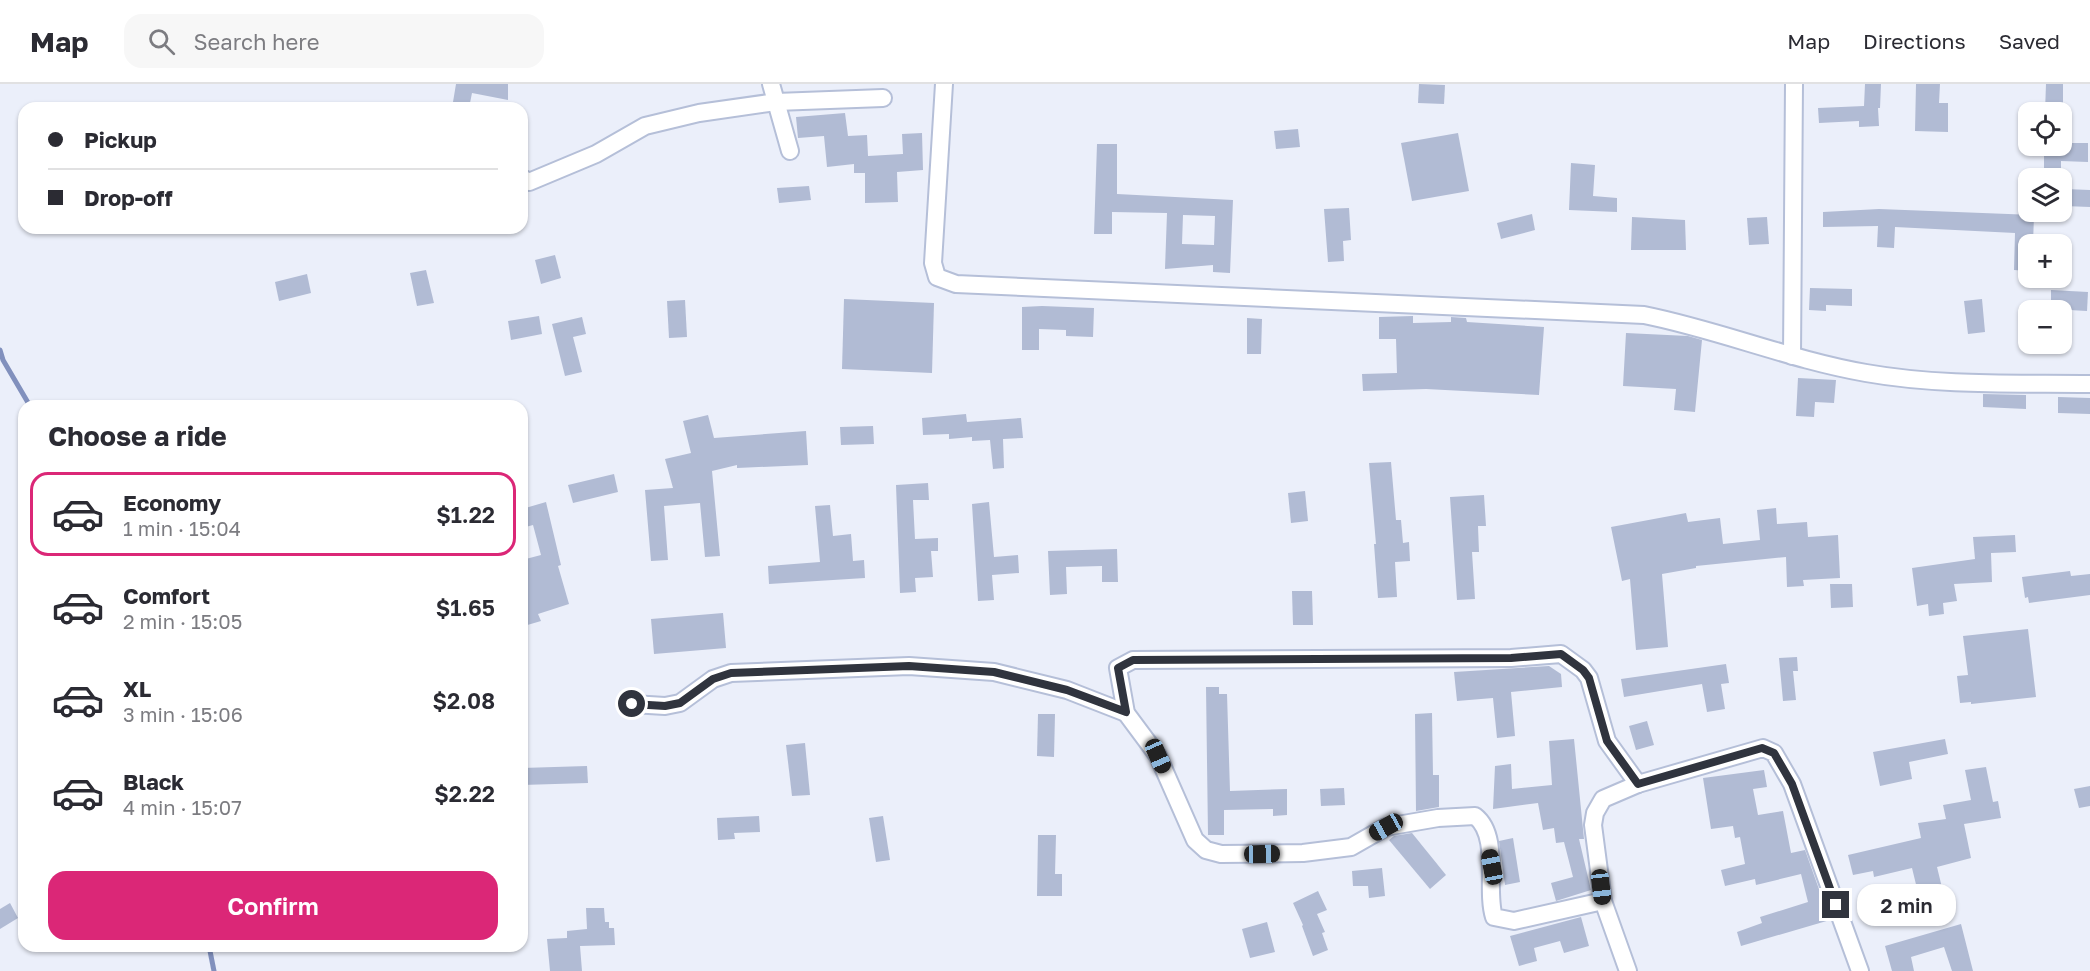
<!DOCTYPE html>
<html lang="en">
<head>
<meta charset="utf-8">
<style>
	:root { --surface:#fff; --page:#f7f7f7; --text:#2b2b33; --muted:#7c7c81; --line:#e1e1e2; --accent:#db2777 }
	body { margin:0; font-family:"Golos Text",sans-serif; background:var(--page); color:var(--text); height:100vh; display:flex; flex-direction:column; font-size:22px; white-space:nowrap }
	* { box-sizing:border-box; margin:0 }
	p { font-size:20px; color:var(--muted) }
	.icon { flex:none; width:33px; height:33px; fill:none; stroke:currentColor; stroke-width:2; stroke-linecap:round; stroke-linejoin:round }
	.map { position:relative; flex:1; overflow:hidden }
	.side { position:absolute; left:18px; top:316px; width:510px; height:552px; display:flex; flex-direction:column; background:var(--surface); border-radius:18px; box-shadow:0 2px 4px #0004 }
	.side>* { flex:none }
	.banner { position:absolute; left:18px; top:18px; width:510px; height:132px; border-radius:18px; box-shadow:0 2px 4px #0004; display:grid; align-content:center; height:132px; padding:0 30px; background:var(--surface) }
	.tools { position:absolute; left:2018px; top:18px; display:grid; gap:12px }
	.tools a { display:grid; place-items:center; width:54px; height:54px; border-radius:12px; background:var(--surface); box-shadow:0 2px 4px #0004; font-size:30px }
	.end { position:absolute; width:27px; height:27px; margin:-14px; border:8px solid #30343e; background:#fff; box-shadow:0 0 0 3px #fff }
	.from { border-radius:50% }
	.bubble { position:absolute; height:42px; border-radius:18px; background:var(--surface); box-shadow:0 2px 4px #0004; font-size:20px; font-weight:600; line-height:42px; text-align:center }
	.car { position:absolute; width:18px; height:36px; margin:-18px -9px; border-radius:8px; box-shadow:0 0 4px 2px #0007; background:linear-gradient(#222 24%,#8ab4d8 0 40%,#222 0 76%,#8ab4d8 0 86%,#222 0) }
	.banner b { display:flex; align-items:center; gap:21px; height:57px; font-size:22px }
	.banner b+b { border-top:2px solid var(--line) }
	.banner i { width:15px; height:15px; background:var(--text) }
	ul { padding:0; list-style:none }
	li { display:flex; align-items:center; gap:18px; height:84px; margin:0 12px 9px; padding:0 18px; border:3px solid transparent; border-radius:18px }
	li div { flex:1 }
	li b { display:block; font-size:22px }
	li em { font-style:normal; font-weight:600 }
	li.on { border-color:var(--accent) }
	li>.icon { width:54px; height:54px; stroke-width:1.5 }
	h2 { padding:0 30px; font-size:27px; line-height:72px }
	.button { display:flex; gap:12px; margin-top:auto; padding:12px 30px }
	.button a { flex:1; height:69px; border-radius:18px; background:var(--accent); color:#fff; font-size:24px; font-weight:600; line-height:69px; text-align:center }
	header { display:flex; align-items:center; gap:36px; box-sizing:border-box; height:84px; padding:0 30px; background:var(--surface); border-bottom:2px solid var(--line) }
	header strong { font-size:28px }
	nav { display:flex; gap:33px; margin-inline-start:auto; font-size:21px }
	.search { width:420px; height:54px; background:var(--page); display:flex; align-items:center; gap:15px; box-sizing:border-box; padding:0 21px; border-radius:18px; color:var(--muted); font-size:22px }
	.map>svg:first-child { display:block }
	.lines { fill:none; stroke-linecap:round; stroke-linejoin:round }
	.stream { stroke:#8190bd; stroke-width:5 }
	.building { fill:#b1bbd4; fill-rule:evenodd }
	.minor-casing { stroke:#b5bfd8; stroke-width:20 }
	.minor { stroke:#fff; stroke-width:16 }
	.route { stroke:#30343e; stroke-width:8 }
</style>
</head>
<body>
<header>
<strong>Map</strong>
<div class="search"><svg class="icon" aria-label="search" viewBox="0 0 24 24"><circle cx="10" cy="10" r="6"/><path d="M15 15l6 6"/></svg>Search here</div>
<nav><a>Map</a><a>Directions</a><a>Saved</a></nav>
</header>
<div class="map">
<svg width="2090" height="887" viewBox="0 0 2090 887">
	<rect width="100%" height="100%" fill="#ebeffa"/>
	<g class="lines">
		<!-- stream -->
		<g class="stream">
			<path d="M 0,266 L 3,276 L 30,322"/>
			<path d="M 209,862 L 214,887"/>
		</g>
	</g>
	<!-- building -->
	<g class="building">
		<path d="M 456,0 L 508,0 L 508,16 L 472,9 L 469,24 L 452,24 Z"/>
		<path d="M 1419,0 L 1445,1 L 1444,20 L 1418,19 Z"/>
		<path d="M 1865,0 L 1881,0 L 1880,24 L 1878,24 L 1879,42 L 1859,43 L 1859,37 L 1819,39 L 1818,24 L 1864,22 Z"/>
		<path d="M 1916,0 L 1940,0 L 1939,19 L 1948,19 L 1948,48 L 1915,47 Z"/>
		<path d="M 2046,0 L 2063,0 L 2063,28 L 2045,28 Z"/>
		<path d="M 845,29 L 848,52 L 867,51 L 868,72 L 903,70 L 902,50 L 922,49 L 923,86 L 897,88 L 898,118 L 865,119 L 865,89 L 854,89 L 854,80 L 827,83 L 824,52 L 798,54 L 796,33 Z"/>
		<path d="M 1298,45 L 1300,63 L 1276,65 L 1274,47 Z"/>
		<path d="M 1458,49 L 1469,107 L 1412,117 L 1401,59 Z"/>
		<path d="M 2061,59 L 2088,59 L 2088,78 L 2061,77 L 2061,94 L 2044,94 L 2044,62 L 2061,62 Z"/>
		<path d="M 1097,60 L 1117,60 L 1117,110 L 1233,116 L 1230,189 L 1213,188 L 1213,181 L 1165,185 L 1167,129 L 1112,128 L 1112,150 L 1094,150 ZM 1183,131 L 1215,132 L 1214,161 L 1182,160 Z"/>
		<path d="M 1571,79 L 1595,81 L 1593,112 L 1617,114 L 1617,128 L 1569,126 Z"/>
		<path d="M 809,102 L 811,116 L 779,119 L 777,104 Z"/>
		<path d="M 2065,105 L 2090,106 L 2090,123 L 2064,122 Z"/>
		<path d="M 1349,124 L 1351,156 L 1343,157 L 1344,177 L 1328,178 L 1324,125 Z"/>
		<path d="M 1879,125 L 2034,131 L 2033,160 L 2028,160 L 2028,187 L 2014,186 L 2015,149 L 1895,143 L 1894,164 L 1877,163 L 1878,142 L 1823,143 L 1823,128 Z"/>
		<path d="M 1532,130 L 1535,146 L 1501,155 L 1497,139 Z"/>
		<path d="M 1632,133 L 1685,136 L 1686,166 L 1631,166 Z"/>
		<path d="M 1767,133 L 1769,160 L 1749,161 L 1747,134 Z"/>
		<path d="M 555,171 L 561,194 L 541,200 L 535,176 Z"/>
		<path d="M 426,186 L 434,219 L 417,222 L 410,189 Z"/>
		<path d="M 307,190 L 311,209 L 279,217 L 275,198 Z"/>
		<path d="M 1810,204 L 1852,205 L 1852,222 L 1826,221 L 1826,227 L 1809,226 Z"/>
		<path d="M 2051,206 L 2088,208 L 2087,227 L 2051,225 Z"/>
		<path d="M 844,215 L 934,219 L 932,289 L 842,285 Z"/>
		<path d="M 1982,215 L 1985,248 L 1968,250 L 1964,217 Z"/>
		<path d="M 685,216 L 687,253 L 669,254 L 667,217 Z"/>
		<path d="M 1042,222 L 1094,224 L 1093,253 L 1066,252 L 1066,246 L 1039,245 L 1039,266 L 1022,266 L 1022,223 Z"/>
		<path d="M 539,232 L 542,250 L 511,256 L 508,237 Z"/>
		<path d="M 1413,232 L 1413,239 L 1451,238 L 1451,233 L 1466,234 L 1467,238 L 1544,243 L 1539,311 L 1426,305 L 1363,307 L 1362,290 L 1397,289 L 1396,255 L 1379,255 L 1379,233 Z"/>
		<path d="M 582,233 L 586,250 L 573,253 L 582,288 L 565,292 L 552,240 Z"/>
		<path d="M 1247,234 L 1262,235 L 1261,270 L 1247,270 Z"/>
		<path d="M 1626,249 L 1688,252 L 1702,256 L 1695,328 L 1674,326 L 1676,305 L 1623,302 Z"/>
		<path d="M 1798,294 L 1836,296 L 1834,319 L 1815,318 L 1814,333 L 1796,332 Z"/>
		<path d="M 1983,310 L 2026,311 L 2026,325 L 1983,323 Z"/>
		<path d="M 2058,313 L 2090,314 L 2090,330 L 2058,329 Z"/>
		<path d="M 966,330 L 967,338 L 1021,334 L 1023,354 L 1003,355 L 1004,384 L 993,385 L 990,356 L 972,357 L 972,353 L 949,355 L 949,350 L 923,351 L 922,334 Z"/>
		<path d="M 708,331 L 714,354 L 806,347 L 808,381 L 737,384 L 737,381 L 712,387 L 720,472 L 705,473 L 700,419 L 664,422 L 668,476 L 651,477 L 645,406 L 673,404 L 665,375 L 691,369 L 683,337 Z"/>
		<path d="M 873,342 L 874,360 L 841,361 L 840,343 Z"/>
		<path d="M 1391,378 L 1396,436 L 1401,436 L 1403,459 L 1409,458 L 1410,477 L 1395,478 L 1397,513 L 1378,514 L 1374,460 L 1376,460 L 1369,379 Z"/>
		<path d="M 614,390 L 618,408 L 573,419 L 568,401 Z"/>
		<path d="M 928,399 L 929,416 L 913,416 L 915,455 L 938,454 L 938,467 L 931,467 L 933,493 L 915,494 L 916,508 L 900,509 L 896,401 Z"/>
		<path d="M 1305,407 L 1308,437 L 1291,439 L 1288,409 Z"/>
		<path d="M 1484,411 L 1486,442 L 1478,442 L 1479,468 L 1472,468 L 1475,515 L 1457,516 L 1450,413 Z"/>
		<path d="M 546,418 L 561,481 L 558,482 L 569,520 L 538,530 L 541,537 L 524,542 L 522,534 L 522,476 L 541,471 L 533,441 L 522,444 L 522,425 Z"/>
		<path d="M 989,418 L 994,473 L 1018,471 L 1019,489 L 992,491 L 994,516 L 978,517 L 972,420 Z"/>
		<path d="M 830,421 L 833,452 L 851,450 L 853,477 L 864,476 L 865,494 L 769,500 L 768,482 L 820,478 L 815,422 Z"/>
		<path d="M 1776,424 L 1777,440 L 1807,438 L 1808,453 L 1838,451 L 1840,494 L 1803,496 L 1804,502 L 1787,503 L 1786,473 L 1696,482 L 1696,484 L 1662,490 L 1668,563 L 1636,566 L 1630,495 L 1622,497 L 1611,443 L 1686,429 L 1688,438 L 1720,434 L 1723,460 L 1760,456 L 1757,426 Z"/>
		<path d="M 2015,451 L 2016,468 L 1991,469 L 1992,498 L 1954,500 L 1957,517 L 1943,519 L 1944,530 L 1929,532 L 1928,520 L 1917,522 L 1912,484 L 1975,475 L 1973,453 Z"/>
		<path d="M 1117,465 L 1118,498 L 1102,498 L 1102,482 L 1066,483 L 1067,510 L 1050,511 L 1048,467 Z"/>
		<path d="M 2070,487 L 2071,492 L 2090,490 L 2090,511 L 2029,519 L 2028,513 L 2025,514 L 2022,493 Z"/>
		<path d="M 1830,500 L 1852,500 L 1853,523 L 1831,524 Z"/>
		<path d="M 1292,507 L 1312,507 L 1313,541 L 1293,541 Z"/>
		<path d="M 723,529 L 726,564 L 654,570 L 651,535 Z"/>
		<path d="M 2028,545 L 2036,613 L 1971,620 L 1971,618 L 1960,619 L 1957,592 L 1968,591 L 1963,552 Z"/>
		<path d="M 1797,573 L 1798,587 L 1793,587 L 1796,616 L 1783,617 L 1779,574 Z"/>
		<path d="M 1726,580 L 1729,599 L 1721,600 L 1725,625 L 1707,628 L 1702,600 L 1624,613 L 1621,595 Z"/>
		<path d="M 1549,582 L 1561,590 L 1562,603 L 1511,608 L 1515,652 L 1497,654 L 1493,614 L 1457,617 L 1454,588 Z"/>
		<path d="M 1206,603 L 1219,603 L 1219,610 L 1227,610 L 1230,707 L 1287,705 L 1287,731 L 1273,732 L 1273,725 L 1224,726 L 1224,751 L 1208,751 Z"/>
		<path d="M 1432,629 L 1433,691 L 1439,691 L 1439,723 L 1416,727 L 1415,630 Z"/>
		<path d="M 1038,630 L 1055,630 L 1054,673 L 1037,672 Z"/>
		<path d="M 1647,637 L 1654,661 L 1636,666 L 1629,642 Z"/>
		<path d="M 1574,655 L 1584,755 L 1579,755 L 1591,806 L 1556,817 L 1551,799 L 1573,793 L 1564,758 L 1556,759 L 1554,744 L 1543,746 L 1538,719 L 1493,725 L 1495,682 L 1511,680 L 1512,705 L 1552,701 L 1549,657 Z"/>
		<path d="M 1945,655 L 1948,670 L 1909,678 L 1912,695 L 1880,702 L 1873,668 Z"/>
		<path d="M 805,659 L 810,711 L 792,712 L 786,661 Z"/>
		<path d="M 587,682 L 588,699 L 522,701 L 522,684 Z"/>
		<path d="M 1986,683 L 1993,718 L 1998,717 L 2001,734 L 1964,740 L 1971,774 L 1937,783 L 1946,820 L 1922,825 L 1912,784 L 1874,793 L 1873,787 L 1853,791 L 1848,771 L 1921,754 L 1918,739 L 1946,735 L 1943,721 L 1971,716 L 1965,686 Z"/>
		<path d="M 1764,686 L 1767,703 L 1753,705 L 1758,731 L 1783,727 L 1791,769 L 1805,766 L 1830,836 L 1741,862 L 1737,848 L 1762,839 L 1760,833 L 1808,818 L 1801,790 L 1756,801 L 1755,795 L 1725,802 L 1721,786 L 1745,780 L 1740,753 L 1735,754 L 1733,742 L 1711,745 L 1703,694 Z"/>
		<path d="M 2090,702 L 2090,722 L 2079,724 L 2074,705 Z"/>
		<path d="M 1344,704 L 1345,721 L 1321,722 L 1320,705 Z"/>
		<path d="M 759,732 L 760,748 L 734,749 L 735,755 L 718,756 L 717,734 Z"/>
		<path d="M 883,732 L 890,776 L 876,778 L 869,734 Z"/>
		<path d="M 1412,749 L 1446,791 L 1430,805 L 1389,756 L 1394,752 Z"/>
		<path d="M 1038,751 L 1056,751 L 1055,790 L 1062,790 L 1062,812 L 1037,812 Z"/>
		<path d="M 1513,754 L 1520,798 L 1505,801 L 1499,757 Z"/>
		<path d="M 1382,784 L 1385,812 L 1369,814 L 1368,802 L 1353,802 L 1352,787 Z"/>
		<path d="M 1318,807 L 1327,826 L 1317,830 L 1325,848 L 1322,849 L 1328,866 L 1313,872 L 1302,842 L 1303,841 L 1293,819 Z"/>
		<path d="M 10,819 L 18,834 L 0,845 L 0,825 Z"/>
		<path d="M 586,824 L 604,824 L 605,838 L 609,838 L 609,844 L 614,844 L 615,861 L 580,862 L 582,887 L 550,887 L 547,855 L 567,854 L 567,847 L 587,845 Z"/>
		<path d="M 1581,833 L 1589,862 L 1564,869 L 1560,857 L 1534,864 L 1537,877 L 1519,882 L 1510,852 Z"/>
		<path d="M 1267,838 L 1275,868 L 1250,874 L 1242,845 Z"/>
		<path d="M 1961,840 L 1973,887 L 1952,887 L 1944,863 L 1911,873 L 1914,887 L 1892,887 L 1885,862 Z"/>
	</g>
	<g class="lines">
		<defs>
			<g id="minor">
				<path d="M 771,0 L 790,67"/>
				<path d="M 944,0 L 933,179 L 937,193 L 956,200 L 1644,231 C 1719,246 1791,276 1866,289 C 1939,302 2016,299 2090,300"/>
				<path d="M 522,94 L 529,98 L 596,70 L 645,42 L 699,29 L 776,18 L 883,14"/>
				<path d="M 1792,272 L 1794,0"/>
				<path d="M 632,620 L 665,622 L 680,619 L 713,595 L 731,589 L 909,582 L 994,588 L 1067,606 L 1126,629"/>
				<path d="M 1603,817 L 1514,837 L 1494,833 C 1485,805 1501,752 1475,732 L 1438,734 L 1386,743 L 1351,763 L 1303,769 L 1221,770 L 1206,766 L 1195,756 L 1158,672 L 1126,629 L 1118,584 L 1133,576 L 1511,574 L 1561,570 L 1583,586 L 1589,594 L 1607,657 L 1638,700"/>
				<path d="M 1628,887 L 1603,817 L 1593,741 L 1595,729 L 1603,715 L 1638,700 L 1763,664 L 1774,669 L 1792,700 L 1860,887"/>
			</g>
		</defs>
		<!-- minor casing -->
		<use href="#minor" class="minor-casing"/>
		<!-- minor -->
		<use href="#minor" class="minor"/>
	</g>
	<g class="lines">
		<!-- route -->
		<path class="route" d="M 632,620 L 665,622 L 680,619 L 713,595 L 731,589 L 909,582 L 994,588 L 1067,606 L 1126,628 L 1118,584 L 1133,576 L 1511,574 L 1561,570 L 1583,586 L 1589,594 L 1607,657 L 1638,700 L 1762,664 L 1774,669 L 1792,700 L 1836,821"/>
	</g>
</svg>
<div class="tools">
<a><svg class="icon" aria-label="locate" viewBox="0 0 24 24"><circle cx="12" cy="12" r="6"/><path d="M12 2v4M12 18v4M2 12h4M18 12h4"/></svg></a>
<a><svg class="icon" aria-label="layers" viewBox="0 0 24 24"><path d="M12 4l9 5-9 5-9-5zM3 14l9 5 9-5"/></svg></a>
<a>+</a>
<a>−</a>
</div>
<i class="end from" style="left:632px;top:620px"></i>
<i class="end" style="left:1836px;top:821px"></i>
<div class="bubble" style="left:1857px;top:800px;width:99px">2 min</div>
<i class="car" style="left:1158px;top:672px;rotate:156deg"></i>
<i class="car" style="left:1386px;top:743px;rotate:241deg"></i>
<i class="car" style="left:1262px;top:770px;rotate:89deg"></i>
<i class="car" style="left:1492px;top:783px;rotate:349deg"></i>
<i class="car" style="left:1601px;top:803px;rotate:173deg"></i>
<div class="banner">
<b><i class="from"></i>Pickup</b>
<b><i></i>Drop-off</b>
</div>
<section class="side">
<h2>Choose a ride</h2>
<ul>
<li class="on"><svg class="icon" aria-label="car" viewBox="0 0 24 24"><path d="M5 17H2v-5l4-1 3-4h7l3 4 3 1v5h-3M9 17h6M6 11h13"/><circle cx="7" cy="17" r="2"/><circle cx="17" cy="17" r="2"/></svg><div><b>Economy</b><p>1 min · 15:04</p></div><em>$1.22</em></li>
<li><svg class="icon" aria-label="car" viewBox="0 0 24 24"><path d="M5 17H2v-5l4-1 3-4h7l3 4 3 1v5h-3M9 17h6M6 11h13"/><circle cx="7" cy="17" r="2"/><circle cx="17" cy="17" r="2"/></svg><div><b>Comfort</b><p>2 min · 15:05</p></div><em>$1.65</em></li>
<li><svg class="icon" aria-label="car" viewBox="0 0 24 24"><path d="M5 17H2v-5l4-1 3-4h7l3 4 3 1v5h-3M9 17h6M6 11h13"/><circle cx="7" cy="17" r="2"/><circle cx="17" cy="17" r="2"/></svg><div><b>XL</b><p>3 min · 15:06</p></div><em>$2.08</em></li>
<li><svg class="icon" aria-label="car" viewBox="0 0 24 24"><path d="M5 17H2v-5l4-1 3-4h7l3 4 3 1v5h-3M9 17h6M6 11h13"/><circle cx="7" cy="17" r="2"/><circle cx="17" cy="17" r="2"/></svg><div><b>Black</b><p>4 min · 15:07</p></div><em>$2.22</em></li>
</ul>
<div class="button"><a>Confirm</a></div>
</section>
</div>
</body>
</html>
